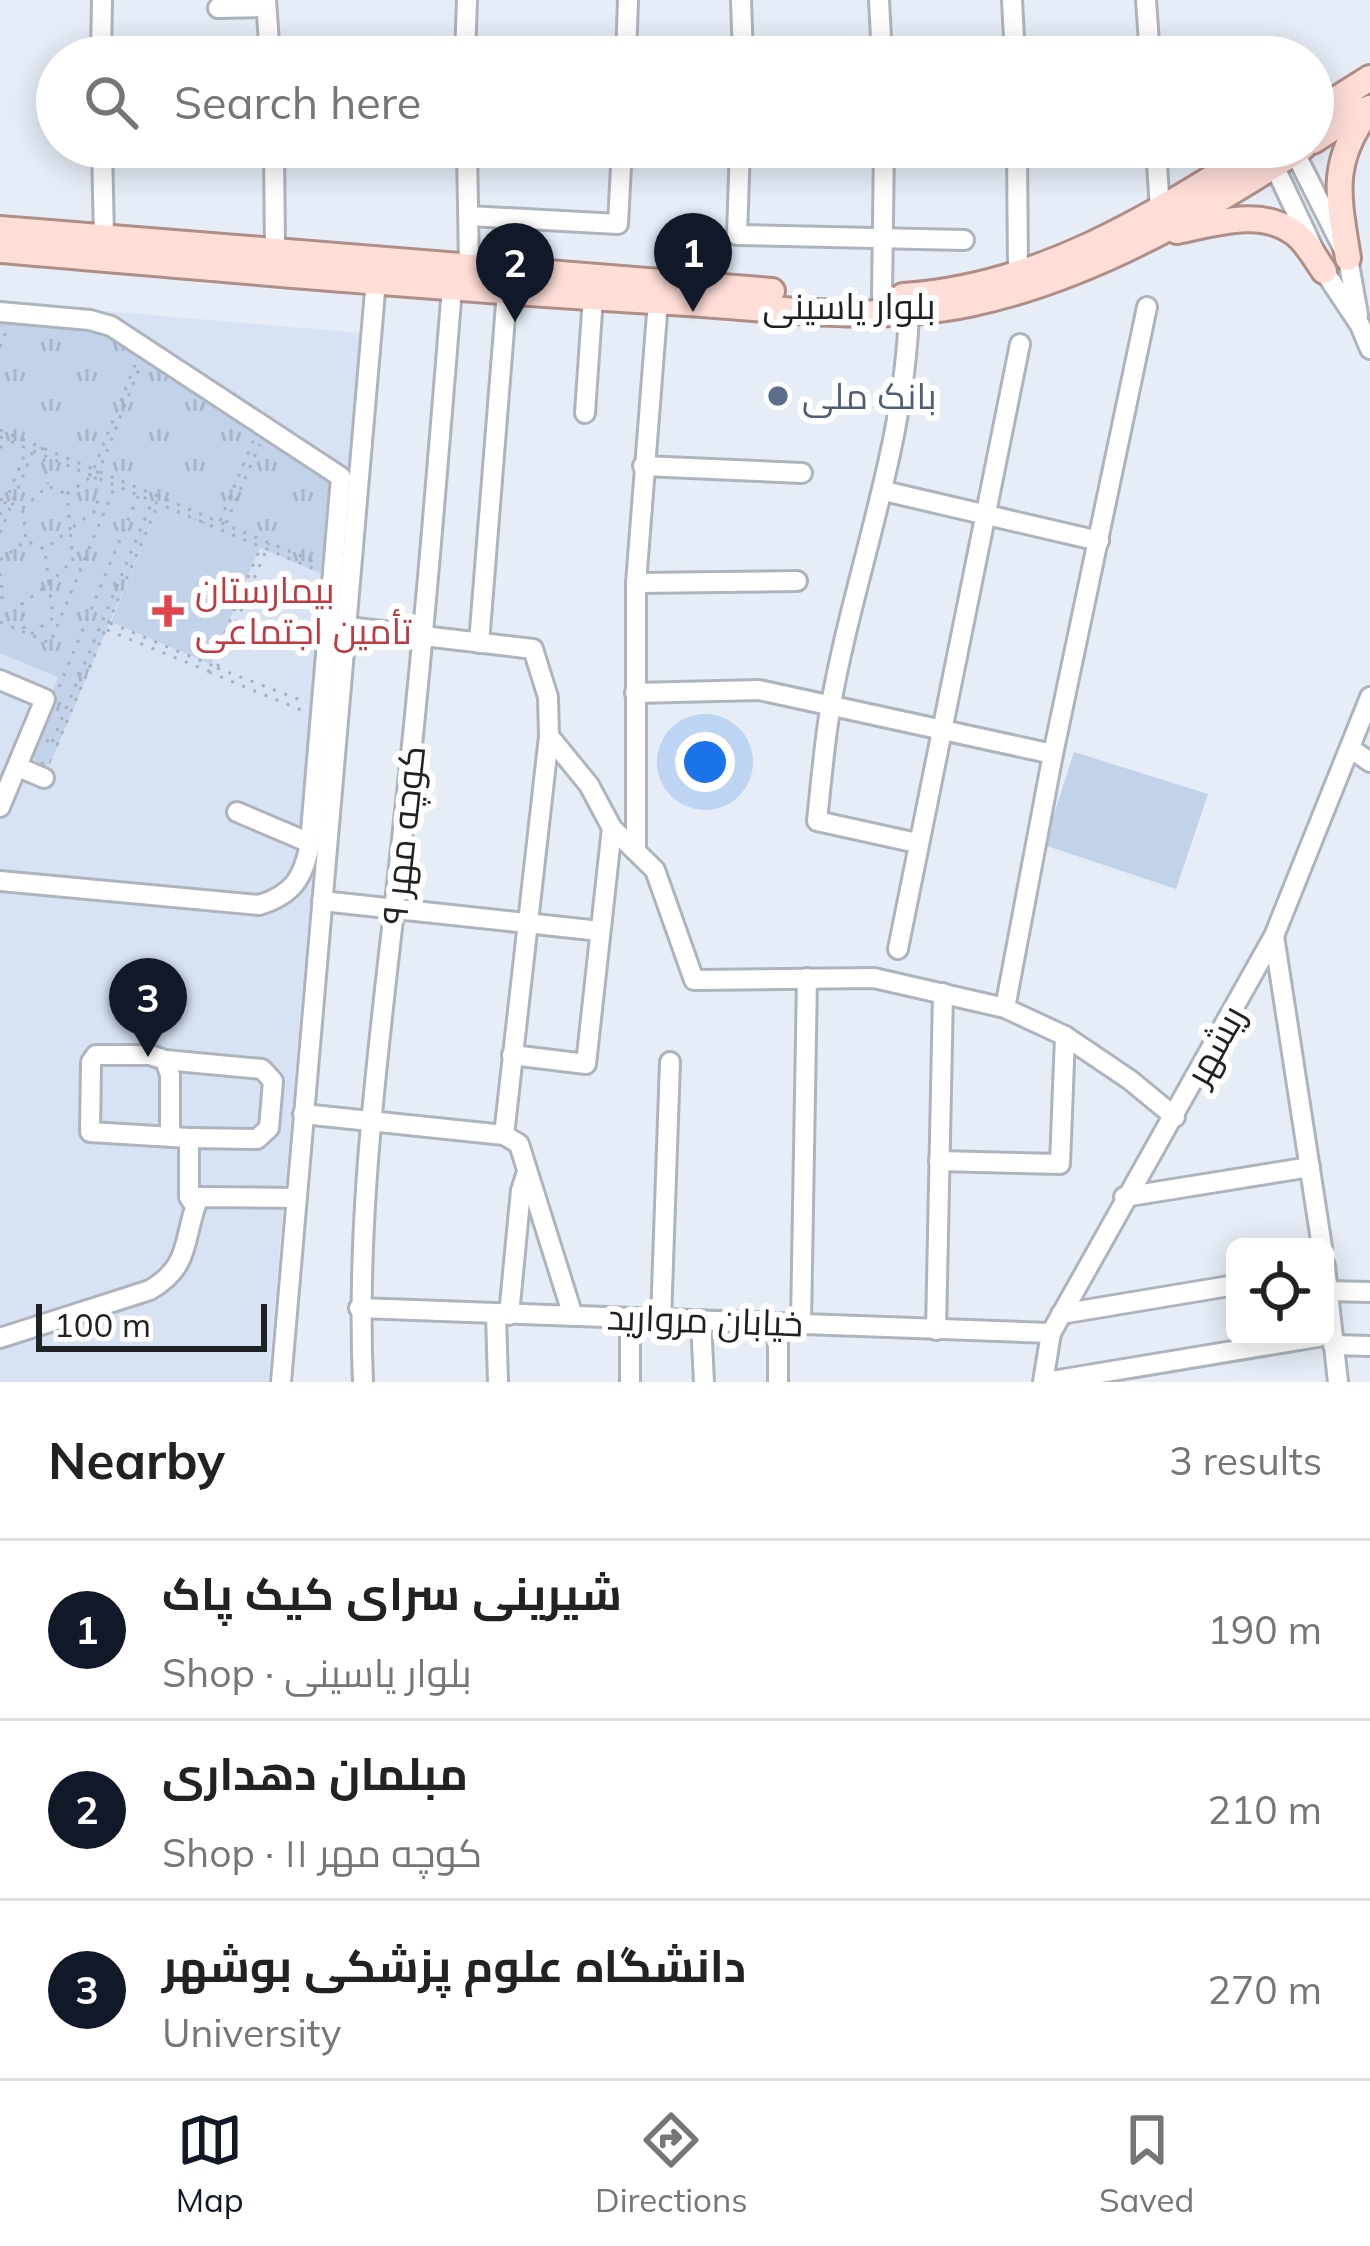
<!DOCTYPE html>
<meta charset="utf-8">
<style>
:root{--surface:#fff;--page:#f2f2f2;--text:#222;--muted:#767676;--line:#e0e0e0;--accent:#111827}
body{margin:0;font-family:Mulish,Cairo,sans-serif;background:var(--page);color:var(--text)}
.controls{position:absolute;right:36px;bottom:36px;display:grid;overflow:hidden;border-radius:18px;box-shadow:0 6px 30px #0003}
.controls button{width:108px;height:108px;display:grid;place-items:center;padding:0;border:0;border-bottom:3px solid var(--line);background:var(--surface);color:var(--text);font:60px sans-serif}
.scale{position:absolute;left:36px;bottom:30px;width:231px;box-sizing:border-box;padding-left:12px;border:6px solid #1f2225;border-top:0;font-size:33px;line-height:42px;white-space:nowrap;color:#1f2225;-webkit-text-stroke:9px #fff;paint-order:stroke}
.you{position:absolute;left:705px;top:762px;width:42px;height:42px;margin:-30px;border:9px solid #fff;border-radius:50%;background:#1a73e8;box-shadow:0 0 0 18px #1a73e833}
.badge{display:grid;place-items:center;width:78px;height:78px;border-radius:50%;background:var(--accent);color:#fff;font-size:39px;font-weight:700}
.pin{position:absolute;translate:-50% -99px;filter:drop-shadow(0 3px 6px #0008)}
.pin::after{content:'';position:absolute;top:63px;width:42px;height:36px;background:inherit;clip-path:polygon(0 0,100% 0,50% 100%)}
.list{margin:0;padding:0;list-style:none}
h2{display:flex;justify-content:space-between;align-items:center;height:156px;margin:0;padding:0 48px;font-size:51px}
h2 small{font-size:39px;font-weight:400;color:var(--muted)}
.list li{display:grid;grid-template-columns:78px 1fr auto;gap:36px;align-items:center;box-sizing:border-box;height:180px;padding:0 48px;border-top:3px solid var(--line)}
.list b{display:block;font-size:45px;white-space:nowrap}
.list p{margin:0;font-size:39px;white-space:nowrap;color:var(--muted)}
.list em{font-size:39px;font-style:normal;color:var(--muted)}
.icon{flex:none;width:66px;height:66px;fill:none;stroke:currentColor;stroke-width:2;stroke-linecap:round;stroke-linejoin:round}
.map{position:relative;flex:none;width:1370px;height:1382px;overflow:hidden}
.search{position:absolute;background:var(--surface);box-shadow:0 6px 30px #0003;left:36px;right:36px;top:36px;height:132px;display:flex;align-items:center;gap:30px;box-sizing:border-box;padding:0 42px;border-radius:66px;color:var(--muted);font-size:45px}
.sheet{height:696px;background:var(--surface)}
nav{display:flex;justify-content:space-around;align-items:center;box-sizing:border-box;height:168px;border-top:3px solid var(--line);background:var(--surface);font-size:33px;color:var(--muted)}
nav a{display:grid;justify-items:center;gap:6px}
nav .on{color:var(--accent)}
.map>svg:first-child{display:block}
.built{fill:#d7e2f2}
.grass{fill:url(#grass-tufts)}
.garden{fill:#c1d2e9}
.building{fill:#48433b;stroke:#777673;stroke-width:3}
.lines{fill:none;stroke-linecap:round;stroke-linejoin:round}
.minor-casing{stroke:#aeb4bd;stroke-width:24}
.major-casing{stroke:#af8e88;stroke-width:30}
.path{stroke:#aaafb7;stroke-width:3;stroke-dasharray:3 9;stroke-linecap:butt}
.minor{stroke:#fff;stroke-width:18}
.major{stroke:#feded7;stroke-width:24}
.service-dot{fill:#5c6f8a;stroke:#fff;stroke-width:4.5}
.health-dot{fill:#e0444e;stroke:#fff;stroke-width:4.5}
.labels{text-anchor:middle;stroke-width:12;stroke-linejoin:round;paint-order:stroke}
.street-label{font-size:36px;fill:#1f2225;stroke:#fff}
.service-label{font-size:36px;fill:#4e5e75;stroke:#fff;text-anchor:start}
.health-label{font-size:36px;fill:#be3a42;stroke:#fff;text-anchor:start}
</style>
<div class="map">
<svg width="1370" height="1382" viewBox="0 0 1370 1382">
<defs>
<pattern id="grass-tufts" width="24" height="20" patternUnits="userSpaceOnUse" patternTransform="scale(3)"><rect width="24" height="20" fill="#c1d2e9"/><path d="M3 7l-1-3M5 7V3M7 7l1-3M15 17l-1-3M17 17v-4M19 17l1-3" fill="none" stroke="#a5b4c8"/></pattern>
</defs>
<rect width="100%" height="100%" fill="#e6edf7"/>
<!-- built -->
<polygon class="built" points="0,302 360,333 268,1382 0,1382"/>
<!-- grass -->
<polygon class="grass" points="0,319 102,328 115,334 330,481 334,488 324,575 159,505 50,764 41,766 29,754 58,677 0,653"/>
<!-- garden -->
<g class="garden">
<polygon points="159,505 260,547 211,664 111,622"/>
<polygon points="1074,752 1208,794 1176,889 1044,845"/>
</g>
<!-- building -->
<polygon class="building" points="871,41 872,57 849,57 849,42"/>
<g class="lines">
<!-- minor casing -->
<g class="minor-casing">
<g id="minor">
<polyline points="266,0 270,57"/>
<polyline points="741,0 743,57"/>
<polyline points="879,0 882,57"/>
<polyline points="1012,0 1015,57"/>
<polyline points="1146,0 1150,57"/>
<polyline points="218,8 266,7"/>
<polyline points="101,57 102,0"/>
<polyline points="465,57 467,0"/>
<polyline points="626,57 628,0"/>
<polyline points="102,147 104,237"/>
<polyline points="274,147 275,252"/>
<polyline points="467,147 469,267"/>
<polyline points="740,147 737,235 964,240"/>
<polyline points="1017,147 1018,274"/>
<polyline points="1156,147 1160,211"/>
<polyline points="1292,147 1348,258 1358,315"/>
<polyline points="1270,157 1324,271 1360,325 1370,349"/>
<polyline points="469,216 618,224 622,147"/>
<polyline points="882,296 884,147"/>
<path d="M909 311C905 448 853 576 830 710 824 746 821 784 817 821L917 843"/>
<path d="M0 312 90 320 111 326 341 477 310 843C304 877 293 895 259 905L0 881"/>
<polyline points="585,413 593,297"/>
<polyline points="643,466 802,473"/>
<polyline points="884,491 1099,541"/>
<polyline points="636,583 797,581"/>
<polyline points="348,627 533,649 548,697 549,736 589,785 612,828 655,870 694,980 874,978 1005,1008 1065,1036 1130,1080 1175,1117"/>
<polyline points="479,643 507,292"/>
<polyline points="0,680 45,699 0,807"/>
<polyline points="635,693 759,690 1053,754"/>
<polyline points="549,736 504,1135 519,1144 573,1316"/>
<polyline points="1350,748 1370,762"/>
<polyline points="18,767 44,778"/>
<polyline points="237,812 310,843"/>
<polyline points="636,851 636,583 658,301"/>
<polyline points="322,901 600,931"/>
<polyline points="1274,936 1322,1247"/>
<polyline points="898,949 1020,344"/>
<polyline points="1005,1008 1053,754 1147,307"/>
<polyline points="512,1055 586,1064 612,828"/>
<polyline points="165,1060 262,1069 273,1081 269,1128 257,1139 189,1138"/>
<polyline points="303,1114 504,1135"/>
<polyline points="170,1136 170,1075 165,1060 150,1055 96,1055 91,1062 90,1132 189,1138 189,1197 195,1206"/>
<polyline points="939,1161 1060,1164 1065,1036"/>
<polyline points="1124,1197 1310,1167"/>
<polyline points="1325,1266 1338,1382"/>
<polyline points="1327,1291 1370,1292"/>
<polyline points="359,1308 1051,1333"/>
<polyline points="1061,1314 1235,1285"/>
<polyline points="496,1315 498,1382"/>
<polyline points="509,1315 521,1190 527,1172"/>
<polyline points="630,1318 630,1382"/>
<polyline points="661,1320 670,1062"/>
<polyline points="701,1322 704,1382"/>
<polyline points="801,1323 807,978"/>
<polyline points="936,1330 943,993"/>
<path d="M0 1338 150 1290C193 1265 182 1237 199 1197L296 1198"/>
<polyline points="1333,1345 1370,1346"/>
<polyline points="281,1382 376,280"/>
<path d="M363 1382C355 1204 382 1025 401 848 422 662 437 475 452 288"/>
<polyline points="778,1382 778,1324"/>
<polyline points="1043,1382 1051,1333 1274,936 1370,697"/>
<polyline points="1046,1382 1317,1337"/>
</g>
</g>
<!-- major casing -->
<g class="major-casing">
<g id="major">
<polyline points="1313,114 1370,78"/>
<polyline points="1313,141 1361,110"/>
<polyline points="0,229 772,291"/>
<path d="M1177 231C1213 224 1260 208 1293 232 1306 241 1315 258 1324 271"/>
<path d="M0 250C223 269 446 289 670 302 767 307 872 324 969 304 1092 278 1199 214 1303 147"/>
<path d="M1348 258C1338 195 1329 162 1370 108"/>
<path d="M903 296C1039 287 1149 218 1262 147"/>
</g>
</g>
<!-- path -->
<g class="path">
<polyline points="0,347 6,332"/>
<polyline points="0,430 315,562"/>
<polyline points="0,437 314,569"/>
<polyline points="42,447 48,484"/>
<polyline points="0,448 8,441"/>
<polyline points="94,468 137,360"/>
<polyline points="0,499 23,508 48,486 64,493"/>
<polyline points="23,510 26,541"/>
<polyline points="0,515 27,449"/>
<polyline points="220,521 253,441"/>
<polyline points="226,523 260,444"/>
<polyline points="0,533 33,451"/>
<polyline points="0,560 26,541 45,549 70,529 67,494 99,471 141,364"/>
<polyline points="73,561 70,529 98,509 95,476"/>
<polyline points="0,573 3,597 0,598"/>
<polyline points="0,622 50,643 115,486"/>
<polyline points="110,623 211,665 260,549"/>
<polyline points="24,629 22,604 49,584 45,551"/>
<polyline points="107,630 208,671 217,668 269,543"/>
<polyline points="31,634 53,618 49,584 71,562"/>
<polyline points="217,668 303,701"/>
<polyline points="209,672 306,712"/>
<polyline points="59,687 138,496"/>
<polyline points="46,740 57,745 158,504"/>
<polyline points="52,742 152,502"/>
</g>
<!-- minor -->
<use href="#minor" class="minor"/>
<!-- major -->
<use href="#major" class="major"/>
</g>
<!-- markers -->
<circle class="service-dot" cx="778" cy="396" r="12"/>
<path class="health-dot" d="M162 593h12v12h12v12h-12v12h-12v-12h-12v-12h12z"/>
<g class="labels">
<!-- street labels -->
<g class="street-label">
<text x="849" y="319">بلوار یاسینی</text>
<text transform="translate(403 835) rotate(-84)" y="13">کوچه مهر ۹</text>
<text transform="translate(1215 1045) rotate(-61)" y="13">ریشهر</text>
<text transform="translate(705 1320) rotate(2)" y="13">خیابان مروارید</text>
</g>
<!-- service labels -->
<g class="service-label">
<text x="802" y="409">بانک ملی</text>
</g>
<!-- health labels -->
<g class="health-label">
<text x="195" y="603">بیمارستان<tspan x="195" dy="41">تأمین اجتماعی</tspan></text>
</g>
</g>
</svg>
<div class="controls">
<button><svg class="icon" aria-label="locate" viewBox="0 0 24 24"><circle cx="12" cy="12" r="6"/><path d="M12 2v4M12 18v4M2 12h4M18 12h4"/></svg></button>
</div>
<div class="scale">100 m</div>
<div class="you"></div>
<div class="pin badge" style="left:693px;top:312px">1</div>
<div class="pin badge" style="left:515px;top:322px">2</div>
<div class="pin badge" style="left:148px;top:1057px">3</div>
<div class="search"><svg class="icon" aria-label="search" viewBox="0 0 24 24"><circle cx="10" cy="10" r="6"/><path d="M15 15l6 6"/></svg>Search here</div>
</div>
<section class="sheet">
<h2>Nearby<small>3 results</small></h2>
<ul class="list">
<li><span class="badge">1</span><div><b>شیرینی سرای کیک پاک</b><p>Shop · بلوار یاسینی</p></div><em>190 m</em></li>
<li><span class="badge">2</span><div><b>مبلمان دهداری</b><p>Shop · کوچه مهر ۱۱</p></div><em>210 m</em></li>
<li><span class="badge">3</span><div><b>دانشگاه علوم پزشکی بوشهر</b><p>University</p></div><em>270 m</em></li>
</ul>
</section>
<nav>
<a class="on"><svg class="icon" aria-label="map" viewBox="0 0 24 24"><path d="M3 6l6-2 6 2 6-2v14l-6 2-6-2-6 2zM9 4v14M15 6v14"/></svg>Map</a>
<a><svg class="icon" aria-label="directions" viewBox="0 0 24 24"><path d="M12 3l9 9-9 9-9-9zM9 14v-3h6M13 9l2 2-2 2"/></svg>Directions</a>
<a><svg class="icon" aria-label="saved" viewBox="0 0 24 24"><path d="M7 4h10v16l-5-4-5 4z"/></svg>Saved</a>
</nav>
